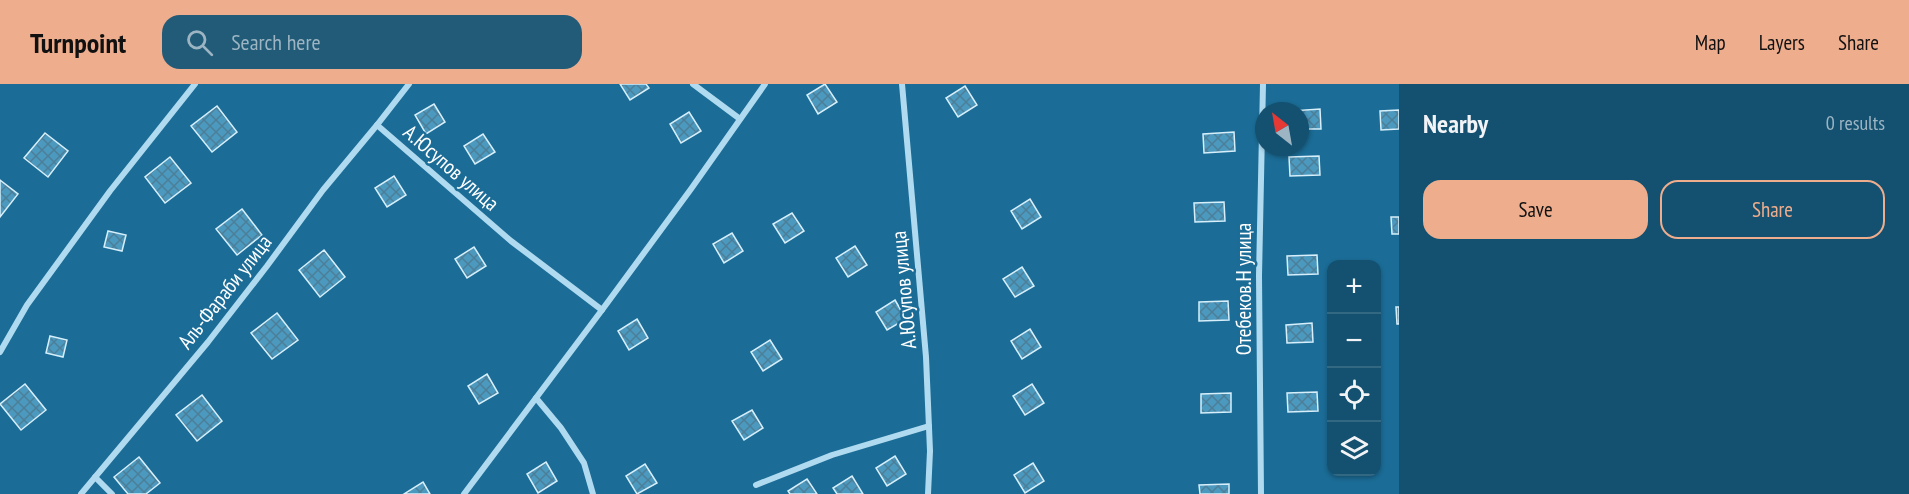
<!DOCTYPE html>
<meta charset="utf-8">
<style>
:root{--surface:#145170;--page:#215b78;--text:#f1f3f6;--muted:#9db5c3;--line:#336883;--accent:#eead8d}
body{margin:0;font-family:"PT Sans Narrow",sans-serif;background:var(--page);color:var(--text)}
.controls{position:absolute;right:18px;bottom:18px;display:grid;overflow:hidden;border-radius:12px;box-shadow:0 2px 4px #0004}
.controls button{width:54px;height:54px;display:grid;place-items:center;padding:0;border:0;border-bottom:2px solid var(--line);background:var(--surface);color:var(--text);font:30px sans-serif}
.compass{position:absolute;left:1255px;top:18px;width:54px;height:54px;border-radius:50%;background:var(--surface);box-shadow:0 2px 4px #0004;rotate:329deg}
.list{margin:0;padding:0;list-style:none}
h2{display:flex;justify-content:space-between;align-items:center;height:78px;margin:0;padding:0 24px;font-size:26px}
h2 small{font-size:20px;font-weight:400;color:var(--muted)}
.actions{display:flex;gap:12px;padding:18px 24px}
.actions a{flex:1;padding:14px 0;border:2px solid var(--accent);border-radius:18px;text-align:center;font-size:21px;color:var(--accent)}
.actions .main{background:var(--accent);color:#111}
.icon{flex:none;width:33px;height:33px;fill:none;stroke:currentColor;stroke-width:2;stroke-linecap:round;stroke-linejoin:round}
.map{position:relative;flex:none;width:1399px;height:410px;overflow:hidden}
header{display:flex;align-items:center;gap:36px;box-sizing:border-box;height:84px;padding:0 30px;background:var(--accent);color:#111}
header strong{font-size:28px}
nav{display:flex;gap:33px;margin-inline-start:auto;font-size:21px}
.search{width:420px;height:54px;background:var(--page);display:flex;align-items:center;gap:15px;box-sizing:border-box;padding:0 21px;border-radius:18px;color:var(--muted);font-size:22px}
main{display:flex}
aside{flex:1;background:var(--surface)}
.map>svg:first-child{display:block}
.building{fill:url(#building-cross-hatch);stroke:#d6effb;stroke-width:1.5}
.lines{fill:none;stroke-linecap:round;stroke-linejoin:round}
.minor{stroke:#afdaf0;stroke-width:6}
.labels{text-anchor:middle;stroke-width:5;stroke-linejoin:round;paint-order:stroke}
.street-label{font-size:21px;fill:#fff;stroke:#1b6c96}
</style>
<header>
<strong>Turnpoint</strong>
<div class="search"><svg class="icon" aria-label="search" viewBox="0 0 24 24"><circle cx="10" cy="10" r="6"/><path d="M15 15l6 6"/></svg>Search here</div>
<nav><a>Map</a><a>Layers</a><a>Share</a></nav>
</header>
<main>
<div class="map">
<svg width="1399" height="410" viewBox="0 0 1399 410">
<defs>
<pattern id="building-cross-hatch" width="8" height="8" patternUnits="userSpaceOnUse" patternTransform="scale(1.5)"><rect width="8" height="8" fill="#4c99c0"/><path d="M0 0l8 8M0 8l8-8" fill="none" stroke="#4c7e97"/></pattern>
</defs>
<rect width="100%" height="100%" fill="#1b6c96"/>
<!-- building -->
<g class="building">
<polygon points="620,0 646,0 649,4 630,16"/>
<polygon points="825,0 837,18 818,30 807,11"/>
<polygon points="965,2 977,21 958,33 946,14"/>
<polygon points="434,20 445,38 426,50 415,31"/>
<polygon points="217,22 237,48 212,68 191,42"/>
<polygon points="1320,25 1321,45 1300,45 1300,27 1291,27"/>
<polygon points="1399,26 1399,45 1381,46 1380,27"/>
<polygon points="689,28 701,47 681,59 670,40"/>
<polygon points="1234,48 1235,67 1204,69 1203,50"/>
<polygon points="45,49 68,67 48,93 24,74"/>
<polygon points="483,50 495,68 475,80 464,62"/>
<polygon points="1319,72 1320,91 1290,92 1289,73"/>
<polygon points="170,73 191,99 165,119 145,93"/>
<polygon points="394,92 406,111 387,123 375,104"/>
<polygon points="0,96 18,110 0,133"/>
<polygon points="1030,115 1041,133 1022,145 1011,127"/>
<polygon points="1224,118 1225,137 1195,138 1194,119"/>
<polygon points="242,125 262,151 237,171 216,145"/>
<polygon points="792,129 804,147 785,159 773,140"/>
<polygon points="1391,133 1399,133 1399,150 1392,150"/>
<polygon points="108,147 126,151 122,167 104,163"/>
<polygon points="732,149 743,167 724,179 713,160"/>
<polygon points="855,162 867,181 848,193 836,174"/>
<polygon points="474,163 486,182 467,194 455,175"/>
<polygon points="324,166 345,193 320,213 299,186"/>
<polygon points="1317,171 1318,190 1288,191 1287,172"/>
<polygon points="1022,183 1034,202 1015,213 1003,195"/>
<polygon points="895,216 906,235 887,246 876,228"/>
<polygon points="1228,217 1229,236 1199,237 1199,218"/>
<polygon points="1396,223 1399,223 1399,240 1397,240"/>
<polygon points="277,229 298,256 272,275 251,249"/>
<polygon points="637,235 648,254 629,266 618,247"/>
<polygon points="1312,239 1313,258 1287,259 1286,241"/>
<polygon points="1030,245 1041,263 1022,275 1011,257"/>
<polygon points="50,252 67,256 63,273 46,269"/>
<polygon points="770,256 782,275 763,287 751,268"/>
<polygon points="487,290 498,309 479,320 468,302"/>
<polygon points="25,300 46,326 21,346 0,320"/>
<polygon points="1032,300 1044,319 1025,331 1013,312"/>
<polygon points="1317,308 1318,327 1288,328 1287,309"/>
<polygon points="1231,309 1231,328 1201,329 1201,310"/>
<polygon points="202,311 222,337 197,357 176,331"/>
<polygon points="752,326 763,344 744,356 732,337"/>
<polygon points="895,372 906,390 887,402 876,384"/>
<polygon points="139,373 160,399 146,410 128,410 114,393"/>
<polygon points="546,378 557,397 538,409 527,390"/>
<polygon points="1033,379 1044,397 1025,409 1014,391"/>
<polygon points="645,380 657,399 637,410 626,392"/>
<polygon points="852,392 863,410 837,410 833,404"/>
<polygon points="807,395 817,410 790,410 788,407"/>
<polygon points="423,398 430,410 404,410"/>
<polygon points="1229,400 1229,410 1200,410 1199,401"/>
</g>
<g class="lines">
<!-- minor -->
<g class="minor">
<polyline points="409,0 377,41 511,157 602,226 691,105 765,0"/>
<polyline points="693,0 740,35"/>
<polyline points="902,0 926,273 930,367 928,410"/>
<polyline points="0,268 27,221 110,107 195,0"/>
<polyline points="536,314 561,344 584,379 593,410"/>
<polyline points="95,393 112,410"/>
<polyline points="756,401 832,371 929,342"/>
<polyline points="81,410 208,258 267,182 323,106 377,41"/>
<polyline points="464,410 602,226"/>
<polyline points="1261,410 1259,192 1263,0"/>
</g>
</g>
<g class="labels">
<!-- street labels -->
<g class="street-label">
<text transform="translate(451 84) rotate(41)" y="7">А.Юсупов улица</text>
<text transform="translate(1244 205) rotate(-90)" y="7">Отебеков.Н улица</text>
<text transform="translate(904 206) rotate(-95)" y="7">А.Юсупов улица</text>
<text transform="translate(225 208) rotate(-52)" y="7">Аль-Фараби улица</text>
</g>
</g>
</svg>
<div class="controls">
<button>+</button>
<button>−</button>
<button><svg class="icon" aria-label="locate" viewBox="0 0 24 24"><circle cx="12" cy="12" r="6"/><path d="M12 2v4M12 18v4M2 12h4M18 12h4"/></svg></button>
<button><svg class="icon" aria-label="layers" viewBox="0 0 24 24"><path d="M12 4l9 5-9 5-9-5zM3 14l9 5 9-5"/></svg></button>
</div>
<svg class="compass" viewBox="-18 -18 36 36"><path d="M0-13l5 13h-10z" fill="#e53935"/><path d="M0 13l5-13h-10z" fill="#9db5c3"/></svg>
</div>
<aside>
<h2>Nearby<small>0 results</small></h2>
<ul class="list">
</ul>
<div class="actions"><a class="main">Save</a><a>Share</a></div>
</aside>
</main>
